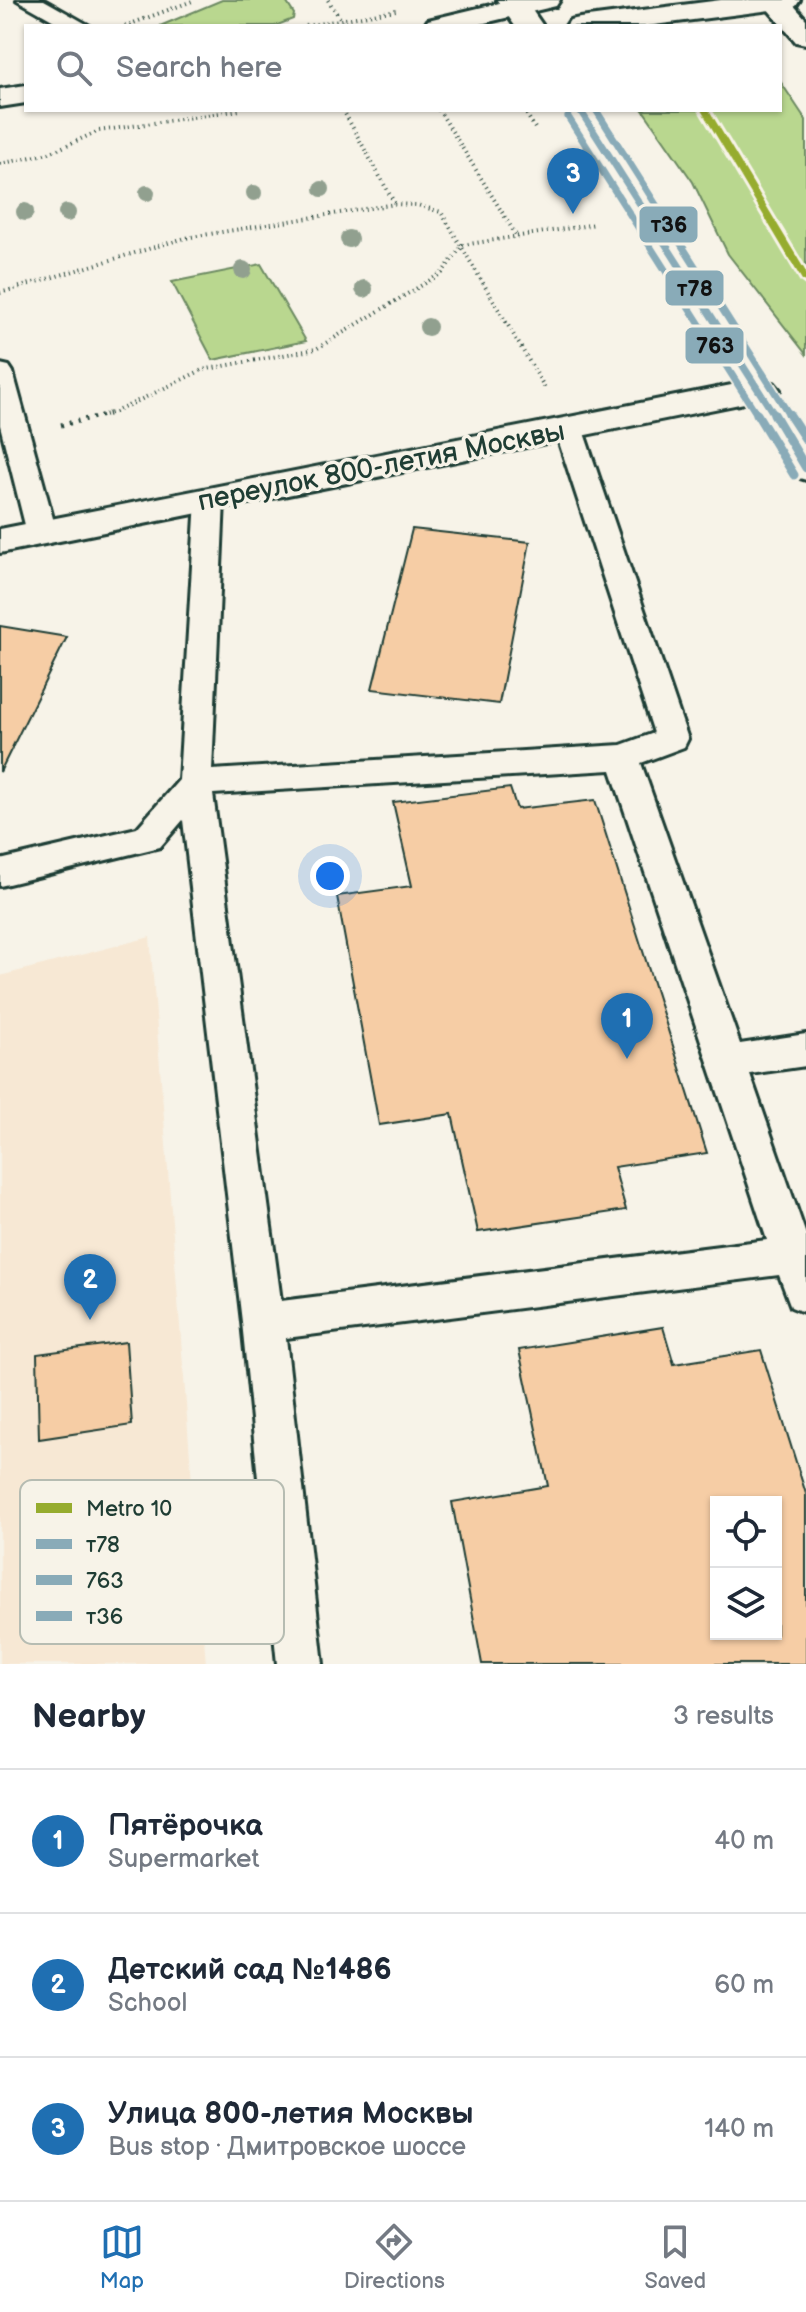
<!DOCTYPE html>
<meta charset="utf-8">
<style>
:root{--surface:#fff;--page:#f6f6f7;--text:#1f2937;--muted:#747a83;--line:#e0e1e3;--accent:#1f6fb2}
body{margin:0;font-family:"Balsamiq Sans",sans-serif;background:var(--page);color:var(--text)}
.controls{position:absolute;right:24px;bottom:24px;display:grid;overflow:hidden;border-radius:0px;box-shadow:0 2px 6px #0004}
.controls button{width:72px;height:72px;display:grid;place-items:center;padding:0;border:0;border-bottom:2px solid var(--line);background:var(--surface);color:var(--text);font:40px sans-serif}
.you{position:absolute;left:330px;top:876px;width:28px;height:28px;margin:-20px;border:6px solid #fff;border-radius:50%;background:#1a73e8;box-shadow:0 0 0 12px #1a73e833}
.badge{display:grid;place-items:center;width:52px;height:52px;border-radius:50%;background:var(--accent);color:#fff;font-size:26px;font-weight:700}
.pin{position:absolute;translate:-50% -66px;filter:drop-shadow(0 2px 4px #0008)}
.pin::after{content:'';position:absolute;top:42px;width:28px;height:24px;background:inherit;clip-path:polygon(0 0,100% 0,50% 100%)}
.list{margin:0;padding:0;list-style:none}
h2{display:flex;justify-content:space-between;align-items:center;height:104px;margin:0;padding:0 32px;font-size:34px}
h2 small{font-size:26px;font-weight:400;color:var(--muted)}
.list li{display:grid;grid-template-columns:52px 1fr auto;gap:24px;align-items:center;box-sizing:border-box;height:144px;padding:0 32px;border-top:2px solid var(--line)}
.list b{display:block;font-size:30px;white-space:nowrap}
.list p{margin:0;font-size:26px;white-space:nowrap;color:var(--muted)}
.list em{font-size:26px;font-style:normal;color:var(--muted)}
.icon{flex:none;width:44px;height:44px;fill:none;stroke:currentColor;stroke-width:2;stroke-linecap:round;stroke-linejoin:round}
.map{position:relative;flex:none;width:806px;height:1664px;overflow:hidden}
.search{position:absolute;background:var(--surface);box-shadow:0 2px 6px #0004;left:24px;right:24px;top:24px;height:88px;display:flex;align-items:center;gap:20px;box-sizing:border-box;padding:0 28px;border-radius:0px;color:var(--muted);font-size:30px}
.sheet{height:536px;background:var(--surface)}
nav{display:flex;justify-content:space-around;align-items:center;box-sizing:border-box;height:112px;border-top:2px solid var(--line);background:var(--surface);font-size:22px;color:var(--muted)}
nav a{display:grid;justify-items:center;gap:4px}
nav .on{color:var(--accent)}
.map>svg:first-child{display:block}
.built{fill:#f7e8d4}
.green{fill:#b9d78f;stroke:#6c8a62;stroke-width:2}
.building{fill:#f6cda5;stroke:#1f3d34;stroke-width:2;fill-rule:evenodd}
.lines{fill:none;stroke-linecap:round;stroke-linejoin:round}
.service-casing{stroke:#1f3d34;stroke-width:6}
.minor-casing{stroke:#1f3d34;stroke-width:6}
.secondary-casing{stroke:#1f3d34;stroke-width:6}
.primary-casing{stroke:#1f3d34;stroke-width:6}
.path-far1{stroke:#1f3d34;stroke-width:4;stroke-dasharray:1 4;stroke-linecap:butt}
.path{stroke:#1f3d34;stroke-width:5;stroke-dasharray:2 6;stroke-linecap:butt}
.service{fill:#f7f3e8;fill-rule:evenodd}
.minor{fill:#f7f3e8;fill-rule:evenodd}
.secondary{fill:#f7f3e8;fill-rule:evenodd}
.primary{fill:#f7f3e8;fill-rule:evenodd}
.bus-1-far1-casing{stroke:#f7f3e8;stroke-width:11}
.bus-1-casing{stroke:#f7f3e8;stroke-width:15}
.bus-2-far1-casing{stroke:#f7f3e8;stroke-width:11}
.bus-2-casing{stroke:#f7f3e8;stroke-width:15}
.bus-3-far1-casing{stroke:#f7f3e8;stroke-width:11}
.bus-3-casing{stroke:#f7f3e8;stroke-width:15}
.bus-1-far1{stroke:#89abb8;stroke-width:7}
.bus-1{stroke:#89abb8;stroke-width:9}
.bus-2-far1{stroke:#89abb8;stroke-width:7}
.bus-2{stroke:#89abb8;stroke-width:9}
.bus-3-far1{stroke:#89abb8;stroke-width:7}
.bus-3{stroke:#89abb8;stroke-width:9}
.metro-1-casing{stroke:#f7f3e8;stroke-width:6}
.metro-1{fill:#96ac2e;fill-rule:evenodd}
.tree{fill:#91a08f}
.labels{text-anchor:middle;stroke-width:7;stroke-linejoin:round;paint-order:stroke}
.street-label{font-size:28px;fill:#1f3d34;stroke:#f7f3e8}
.key{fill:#f7f3e8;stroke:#b6bcb2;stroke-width:2}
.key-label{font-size:22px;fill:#1f3d34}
.line-badge{stroke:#f7f3e8;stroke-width:3}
.pale-badge-label{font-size:22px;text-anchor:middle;font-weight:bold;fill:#111}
</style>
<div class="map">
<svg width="806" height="1664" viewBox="0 0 806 1664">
<rect width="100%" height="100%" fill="#f7f3e8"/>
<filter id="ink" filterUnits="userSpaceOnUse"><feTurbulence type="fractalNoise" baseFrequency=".0125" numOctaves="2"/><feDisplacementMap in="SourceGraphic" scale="16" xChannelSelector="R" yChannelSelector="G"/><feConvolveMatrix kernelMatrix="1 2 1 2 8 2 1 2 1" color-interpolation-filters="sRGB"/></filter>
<g filter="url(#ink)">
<!-- built -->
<polygon class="built" points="150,937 206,1664 0,1664 0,976"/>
<!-- green -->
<g class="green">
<polygon points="222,0 285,0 294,14 293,19 275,26 160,26"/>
<polygon points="780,81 806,120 806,354 728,254 693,182 643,110 780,110"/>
<polygon points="261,264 306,341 213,360 172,282"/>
</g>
<!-- building -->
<g class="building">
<polygon points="412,529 530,542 499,704 372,689"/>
<polygon points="0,626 67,637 0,772"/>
<polygon points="510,788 517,809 595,800 707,1153 614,1167 626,1210 478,1232 452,1114 379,1125 337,896 412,886 393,802"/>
<path d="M663 1327 674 1364 761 1350 806 1494V1664H482L452 1502 548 1486 519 1350ZM716 1502H776V1634H716Z"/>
<polygon points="126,1342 132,1425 39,1439 37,1354"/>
</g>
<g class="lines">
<!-- service casing -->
<g class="service-casing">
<g id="service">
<polygon points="17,0 44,0 90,26 63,26"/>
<polygon points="0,364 9,366 13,372 57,533 52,540 42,543 32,540 27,533 0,425"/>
<path d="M568 418 578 421 582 427 688 739 684 747 641 763 740 1044 806 1034V1066L750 1074 806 1235V1313L791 1307 779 1275 286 1338 323 1664H277L242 1322 183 820 160 847 0 886V860L137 828 179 780 196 500 200 493 210 491 220 493 224 500 212 770 621 745 654 733 554 427 558 421ZM611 770 767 1240 281 1301 213 794Z"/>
</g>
</g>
<!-- minor casing -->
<g class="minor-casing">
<polygon id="minor" points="762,379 774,383 780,390 774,397 0,553 0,529"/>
</g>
<!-- secondary casing -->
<g class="secondary-casing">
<g id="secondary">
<polygon points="512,0 560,0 556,6 472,26 424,26 428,20"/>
<polygon points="721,0 800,0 796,6 786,8 646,26 566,26 570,20 580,18"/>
<polygon points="26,85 26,103 0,107 0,89"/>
</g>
</g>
<!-- primary casing -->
<g class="primary-casing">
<g id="primary">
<polygon points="497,0 525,0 543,26 515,26"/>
<polygon points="760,0 789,0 806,19 806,44 796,42"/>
<polygon points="565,110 595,110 806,437 806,480 793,476 788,468 734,377"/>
</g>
</g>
<!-- path-far1 -->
<g class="path-far1">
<polyline points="328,0 342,21"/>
<polyline points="125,26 195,0"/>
<polyline points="306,26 396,10"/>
<polyline points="343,110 395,204"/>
<polyline points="439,110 516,235"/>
<polyline points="524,110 536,130"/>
<polyline points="0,164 49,153 99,131 240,110"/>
<polyline points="0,293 185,238 395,204 417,205 441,212 545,388"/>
<polyline points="100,416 115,412 202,370 316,349 442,273 463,245 596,224"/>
</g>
<!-- path -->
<polyline class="path" points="61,425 109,414"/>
<!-- service -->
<use href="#service" class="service"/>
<!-- minor -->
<use href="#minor" class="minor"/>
<!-- secondary -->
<use href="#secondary" class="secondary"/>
<!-- primary -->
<use href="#primary" class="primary"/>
<!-- bus-1-far1 casing -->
<g class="bus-1-far1-casing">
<polyline id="bus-1-far1" points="580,110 775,416"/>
</g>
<!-- bus-1 casing -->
<g class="bus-1-casing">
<polyline id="bus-1" points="774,414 806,468"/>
</g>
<!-- bus-2-far1 casing -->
<g class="bus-2-far1-casing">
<polyline id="bus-2-far1" points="568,117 758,416"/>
</g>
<!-- bus-2 casing -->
<g class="bus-2-casing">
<polyline id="bus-2" points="757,414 794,475"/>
</g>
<!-- bus-3-far1 casing -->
<g class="bus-3-far1-casing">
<polyline id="bus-3-far1" points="596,110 790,416"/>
</g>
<!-- bus-3 casing -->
<g class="bus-3-casing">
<polyline id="bus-3" points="789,414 806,440"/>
</g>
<!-- bus-1-far1 -->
<use href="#bus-1-far1" class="bus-1-far1"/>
<!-- bus-1 -->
<use href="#bus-1" class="bus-1"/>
<!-- bus-2-far1 -->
<use href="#bus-2-far1" class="bus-2-far1"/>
<!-- bus-2 -->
<use href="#bus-2" class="bus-2"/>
<!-- bus-3-far1 -->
<use href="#bus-3-far1" class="bus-3-far1"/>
<!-- bus-3 -->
<use href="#bus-3" class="bus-3"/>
<!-- metro-1 casing -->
<g class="metro-1-casing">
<polygon id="metro-1" points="701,110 709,110 806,272 806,283 802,280"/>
</g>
<!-- metro-1 -->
<use href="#metro-1" class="metro-1"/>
</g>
<!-- trees -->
<g class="tree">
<circle cx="322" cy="189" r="8"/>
<circle cx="147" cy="193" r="8"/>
<circle cx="254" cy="193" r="8"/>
<circle cx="25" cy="212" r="9"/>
<circle cx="67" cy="213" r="9"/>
<circle cx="349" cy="239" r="9"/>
<circle cx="243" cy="270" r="9"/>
<circle cx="364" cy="289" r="9"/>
<circle cx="428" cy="327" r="9"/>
</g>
</g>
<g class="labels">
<!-- street labels -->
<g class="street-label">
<text transform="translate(381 465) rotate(-11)" y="10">переулок 800-летия Москвы</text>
</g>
</g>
<!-- legend -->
<rect x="20" y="1480" width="264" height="164" rx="12" class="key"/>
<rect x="36" y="1503" width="36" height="10" fill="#96ac2e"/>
<rect x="36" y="1539" width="36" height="10" fill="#89abb8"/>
<rect x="36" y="1575" width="36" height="10" fill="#89abb8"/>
<rect x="36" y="1611" width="36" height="10" fill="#89abb8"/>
<g class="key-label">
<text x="86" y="1516">Metro 10</text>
<text x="86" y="1552">т78</text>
<text x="86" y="1588">763</text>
<text x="86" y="1624">т36</text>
</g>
<g class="line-badge">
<rect x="638" y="205" width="61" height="39" rx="8" fill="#89abb8"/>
<rect x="664" y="269" width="61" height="38" rx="8" fill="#89abb8"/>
<rect x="684" y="326" width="61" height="39" rx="8" fill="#89abb8"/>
</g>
<g class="pale-badge-label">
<text x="669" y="232">т36</text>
<text x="695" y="296">т78</text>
<text x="715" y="353">763</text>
</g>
</svg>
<div class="controls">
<button><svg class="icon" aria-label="locate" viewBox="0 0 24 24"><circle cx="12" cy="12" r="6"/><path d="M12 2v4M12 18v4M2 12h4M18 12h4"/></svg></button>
<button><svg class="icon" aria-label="layers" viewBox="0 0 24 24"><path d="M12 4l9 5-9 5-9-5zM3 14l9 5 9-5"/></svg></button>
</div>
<div class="you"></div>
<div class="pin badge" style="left:627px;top:1059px">1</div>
<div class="pin badge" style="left:90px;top:1320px">2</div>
<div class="pin badge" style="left:573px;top:214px">3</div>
<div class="search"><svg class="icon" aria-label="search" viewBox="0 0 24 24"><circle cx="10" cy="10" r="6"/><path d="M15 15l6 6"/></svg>Search here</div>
</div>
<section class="sheet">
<h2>Nearby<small>3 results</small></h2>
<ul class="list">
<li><span class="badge">1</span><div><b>Пятёрочка</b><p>Supermarket</p></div><em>40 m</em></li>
<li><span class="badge">2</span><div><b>Детский сад №1486</b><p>School</p></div><em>60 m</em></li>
<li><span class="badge">3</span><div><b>Улица 800-летия Москвы</b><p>Bus stop · Дмитровское шоссе</p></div><em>140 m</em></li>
</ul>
</section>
<nav>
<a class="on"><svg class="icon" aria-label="map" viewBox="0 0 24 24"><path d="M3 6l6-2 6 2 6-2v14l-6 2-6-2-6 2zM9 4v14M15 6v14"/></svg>Map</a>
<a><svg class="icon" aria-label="directions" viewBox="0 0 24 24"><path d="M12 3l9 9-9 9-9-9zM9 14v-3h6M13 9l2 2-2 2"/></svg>Directions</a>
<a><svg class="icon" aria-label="saved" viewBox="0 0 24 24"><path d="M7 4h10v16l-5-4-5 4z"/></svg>Saved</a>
</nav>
